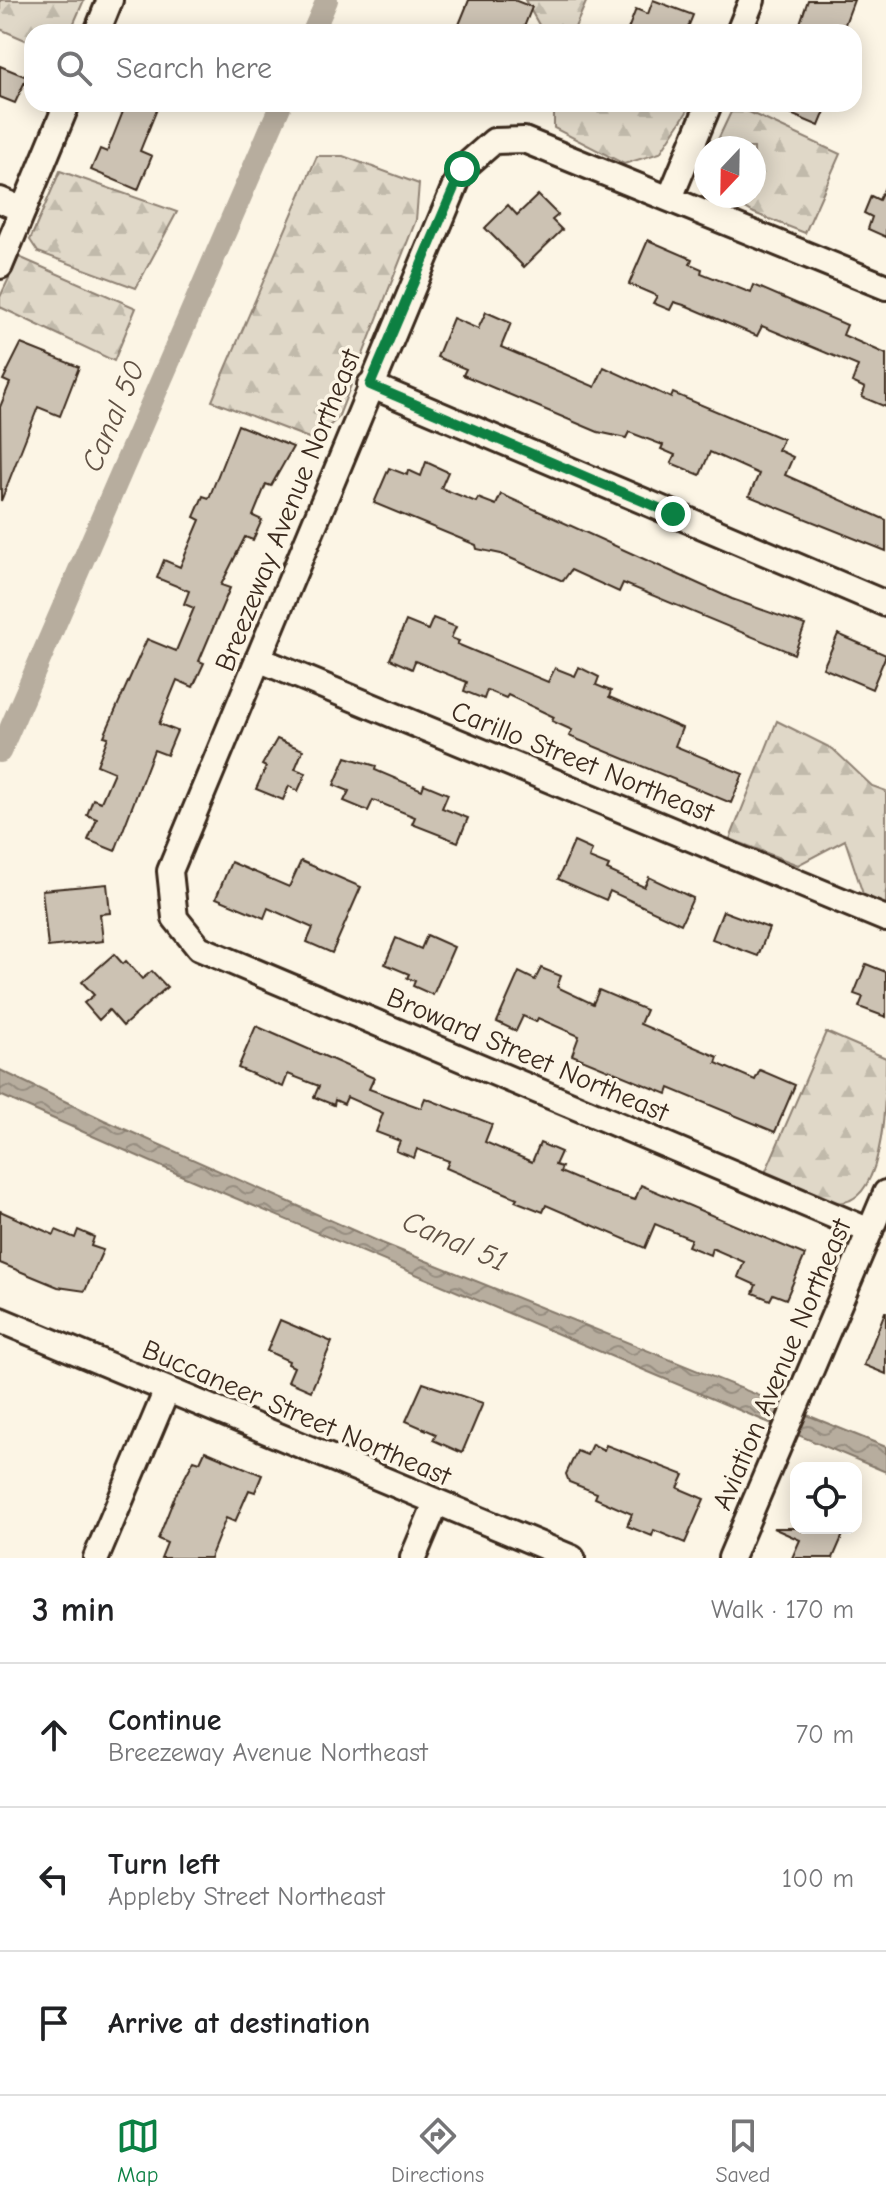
<!DOCTYPE html>
<meta charset="utf-8">
<style>
:root{--surface:#fff;--page:#f6f6f6;--text:#202124;--muted:#757577;--line:#e0e0e0;--accent:#0b8043}
body{margin:0;font-family:"Comic Neue",sans-serif;background:var(--page);color:var(--text)}
.controls{position:absolute;right:24px;bottom:24px;display:grid;overflow:hidden;border-radius:16px;box-shadow:0 4px 20px #0003}
.controls button{width:72px;height:72px;display:grid;place-items:center;padding:0;border:0;border-bottom:2px solid var(--line);background:var(--surface);color:var(--text);font:40px sans-serif}
.compass{position:absolute;left:694px;top:136px;width:72px;height:72px;border-radius:50%;background:var(--surface);box-shadow:0 4px 20px #0003;rotate:202deg}
.stop{position:absolute;width:24px;height:24px;margin:-18px;border:6px solid #0b8043;border-radius:50%;background:#fff}
.stop.end{background:#0b8043;border-color:#fff;box-shadow:0 2px 8px #0008}
.list{margin:0;padding:0;list-style:none}
h2{display:flex;justify-content:space-between;align-items:center;height:104px;margin:0;padding:0 32px;font-size:34px}
h2 small{font-size:26px;font-weight:400;color:var(--muted)}
.list li{display:grid;grid-template-columns:52px 1fr auto;gap:24px;align-items:center;box-sizing:border-box;height:144px;padding:0 32px;border-top:2px solid var(--line)}
.list b{display:block;font-size:30px;white-space:nowrap}
.list p{margin:0;font-size:26px;white-space:nowrap;color:var(--muted)}
.list em{font-size:26px;font-style:normal;color:var(--muted)}
.icon{flex:none;width:44px;height:44px;fill:none;stroke:currentColor;stroke-width:2;stroke-linecap:round;stroke-linejoin:round}
.map{position:relative;flex:none;width:886px;height:1558px;overflow:hidden}
.search{position:absolute;background:var(--surface);box-shadow:0 4px 20px #0003;left:24px;right:24px;top:24px;height:88px;display:flex;align-items:center;gap:20px;box-sizing:border-box;padding:0 28px;border-radius:24px;color:var(--muted);font-size:30px}
.sheet{height:536px;background:var(--surface)}
nav{display:flex;justify-content:space-around;align-items:center;box-sizing:border-box;height:112px;border-top:2px solid var(--line);background:var(--surface);font-size:22px;color:var(--muted)}
nav a{display:grid;justify-items:center;gap:4px}
nav .on{color:var(--accent)}
.map>svg:first-child{display:block}
.forest{fill:url(#forest-firs);stroke:#8e8173;stroke-width:2}
.water{fill:url(#water-waves);stroke:#85796b;stroke-width:2}
.lines{fill:none;stroke-linecap:round;stroke-linejoin:round}
.canal{stroke:#b7ad9e;stroke-width:22}
.building{fill:#ccc2b3;stroke:#3b2a1e;stroke-width:2}
.minor-casing{stroke:#3b2a1e;stroke-width:30}
.minor{stroke:#fcf5e5;stroke-width:24}
.route{stroke:#0b8043;stroke-width:10}
.labels{text-anchor:middle;stroke-width:7;stroke-linejoin:round;paint-order:stroke}
.street-label{font-size:28px;fill:#3b2a1e;stroke:#fcf5e5}
.water-label{font-size:30px;font-style:italic;fill:#605144;stroke:#fcf5e5}
</style>
<div class="map">
<svg width="886" height="1558" viewBox="0 0 886 1558">
<defs>
<pattern id="forest-firs" width="22" height="20" patternUnits="userSpaceOnUse" patternTransform="scale(2)"><rect width="22" height="20" fill="#e0d8c8"/><path d="M5 1l3.5 6h-7zM16 11l3.5 6h-7z" fill="#c1baab"/></pattern>
<pattern id="water-waves" width="16" height="10" patternUnits="userSpaceOnUse" patternTransform="scale(2)"><rect width="16" height="10" fill="#b7ad9e"/><path d="M0 5q4-4 8 0t8 0" fill="none" stroke="#968d80"/></pattern>
</defs>
<rect width="100%" height="100%" fill="#fcf5e5"/>
<filter id="ink" filterUnits="userSpaceOnUse"><feTurbulence type="fractalNoise" baseFrequency=".0125" numOctaves="2"/><feDisplacementMap in="SourceGraphic" scale="16" xChannelSelector="R" yChannelSelector="G"/><feConvolveMatrix kernelMatrix="1 2 1 2 8 2 1 2 1" color-interpolation-filters="sRGB"/></filter>
<g filter="url(#ink)">
<!-- forest -->
<g class="forest">
<polygon points="0,0 84,0 70,32 32,32 32,43 0,29"/>
<polygon points="525,0 587,0 573,32 543,32"/>
<polygon points="554,104 692,104 660,153 624,164 554,128"/>
<polygon points="738,107 840,154 805,233 754,213 725,196 754,196 754,148 714,148 731,112"/>
<polygon points="317,156 343,156 419,184 416,220 338,418 314,440 212,401"/>
<polygon points="60,171 177,212 136,288 38,252 30,240"/>
<polygon points="19,257 136,308 114,361 0,307 0,297"/>
<polygon points="777,721 833,749 872,786 886,791 886,908 866,903 845,840 798,865 730,839"/>
<path d="M826 1032 886 1058C886 1091 886 1195 844 1202 817 1207 788 1185 765 1173Z"/>
</g>
<!-- water -->
<polygon class="water" points="0,1070 104,1120 382,1243 886,1447 886,1472 185,1177 0,1095"/>
<g class="lines">
<!-- canal -->
<g class="canal">
<polyline points="313,32 327,0"/>
<polyline points="0,752 281,104"/>
</g>
</g>
<!-- building -->
<g class="building">
<polygon points="469,0 514,0 532,7 522,32 456,32"/>
<polygon points="653,0 693,15 687,30 690,32 627,32 636,9 648,14"/>
<polygon points="808,0 854,0 842,32 797,32"/>
<polygon points="0,66 27,77 15,103 0,97"/>
<polygon points="126,104 159,104 140,151 152,156 138,190 91,170 100,149 107,152"/>
<polygon points="767,104 828,104 819,126"/>
<polygon points="886,185 886,237 868,229 872,217 864,213 871,196 879,200"/>
<polygon points="538,195 558,215 552,220 562,230 524,267 485,228 508,205 517,215"/>
<polygon points="648,240 692,259 690,264 702,269 701,273 751,293 754,285 847,325 843,335 886,354 886,407 862,397 865,388 852,382 858,366 762,326 757,336 687,306 674,302 670,310 653,303 657,296 629,284"/>
<polygon points="486,312 511,323 501,347 595,387 604,367 671,398 673,393 783,439 778,450 793,457 785,475 886,520 886,551 749,496 759,474 710,452 700,475 671,463 675,455 661,449 663,445 629,432 626,438 598,432 463,375 466,369 437,357 453,318 478,329"/>
<polygon points="21,344 79,367 60,416 38,407 1,501 0,407 10,383 3,380"/>
<polygon points="238,425 293,447 271,486 266,484 253,516 262,520 253,540 245,537 221,585 230,588 199,661 204,663 193,687 177,680 159,724 177,731 167,755 154,750 115,851 88,840 97,819 87,815 93,799 101,802 114,772 97,765 108,737 104,736 147,639 176,651 194,608 184,604 189,591 157,578 164,560 180,567 200,520 194,517 203,496 209,498"/>
<polygon points="426,462 448,472 441,488 476,502 478,498 496,505 501,494 732,599 805,625 794,654 623,583 619,592 571,570 563,581 501,554 477,549 476,545 374,503 389,468 407,475 408,470 421,476"/>
<polygon points="433,618 456,627 451,638 459,641 457,644 548,682 555,668 575,676 579,667 599,677 596,685 611,691 609,697 682,728 675,746 743,774 731,803 569,736 572,730 552,721 554,717 508,695 506,698 487,690 484,699 464,691 467,682 415,661 412,669 390,659 406,621 428,630"/>
<polygon points="838,634 886,655 872,689 823,668"/>
<polygon points="277,739 303,750 295,769 306,773 298,791 289,786 283,800 256,789 266,767 262,765"/>
<polygon points="346,757 376,766 375,770 422,790 424,784 448,794 442,808 468,818 458,842 412,824 415,817 373,800 368,811 344,801 349,791 334,785"/>
<polygon points="574,842 592,850 589,858 609,866 607,870 644,887 649,877 693,898 681,924 610,891 606,900 558,879"/>
<polygon points="301,861 361,887 332,953 307,942 313,928 268,908 264,918 216,898 231,862 289,887"/>
<polygon points="107,884 110,913 100,914 103,941 48,947 42,890"/>
<polygon points="723,911 769,928 758,956 712,939"/>
<polygon points="427,935 454,947 433,995 413,986 415,981 407,978 409,974 385,964 396,938 421,949"/>
<polygon points="114,954 123,964 126,961 142,979 152,971 167,987 123,1026 109,1010 99,1020 84,1003 94,995 82,982"/>
<polygon points="866,964 886,972 886,1017 859,1007 863,997 854,994"/>
<polygon points="541,968 561,976 557,987 593,1004 599,990 646,1010 640,1024 718,1057 716,1063 755,1080 760,1070 795,1085 775,1132 669,1088 667,1094 572,1055 579,1036 538,1018 536,1022 523,1016 516,1031 497,1022 519,972 535,980"/>
<polygon points="256,1026 374,1078 369,1089 421,1108 425,1098 492,1124 485,1142 532,1162 540,1143 561,1152 555,1165 562,1167 560,1172 605,1191 635,1200 641,1185 805,1255 786,1299 773,1294 770,1300 753,1293 756,1285 738,1277 744,1262 712,1248 710,1255 688,1246 691,1239 655,1224 645,1248 546,1205 543,1212 515,1201 517,1198 446,1168 449,1161 417,1149 414,1158 396,1151 400,1141 376,1132 383,1113 347,1097 344,1104 335,1100 334,1105 314,1097 319,1086 288,1074 283,1087 238,1068"/>
<polygon points="0,1211 54,1235 56,1230 75,1238 78,1230 94,1237 91,1246 103,1250 85,1291 58,1287 0,1263"/>
<polygon points="885,1312 886,1312 886,1374 864,1365"/>
<polygon points="280,1320 332,1342 311,1391 288,1381 294,1367 288,1364 289,1361 267,1351"/>
<polygon points="423,1383 483,1403 462,1453 433,1440 436,1434 406,1421"/>
<polygon points="592,1444 604,1450 606,1445 684,1475 678,1488 704,1499 685,1543 654,1530 652,1536 627,1526 632,1514 595,1498 597,1493 569,1482 566,1474 577,1451 587,1455"/>
<polygon points="205,1451 262,1475 255,1492 249,1490 235,1522 226,1518 210,1558 161,1558 167,1543 158,1539 175,1496 194,1460 200,1462"/>
<polygon points="773,1528 846,1528 833,1558 792,1558 800,1540"/>
</g>
<g class="lines">
<!-- minor casing -->
<g class="minor-casing">
<g id="minor">
<polyline points="97,32 110,0"/>
<polyline points="739,32 752,0"/>
<polyline points="670,198 709,104"/>
<polyline points="0,200 23,210"/>
<polyline points="0,266 67,104"/>
<polyline points="370,385 886,604"/>
<polyline points="258,659 886,919"/>
<polyline points="870,1231 199,948 175,918 170,871 462,169 494,141 524,140 886,287"/>
<polyline points="0,1320 572,1558"/>
<polyline points="96,1558 167,1390"/>
<polyline points="413,1558 436,1503"/>
<polyline points="731,1558 886,1193"/>
</g>
</g>
<!-- minor -->
<use href="#minor" class="minor"/>
</g>
</g>
<g class="lines" filter="url(#ink)">
<!-- route -->
<polyline class="route" points="462,169 370,385 673,514"/>
</g>
<g class="labels">
<!-- street labels -->
<g class="street-label">
<text transform="translate(287 510) rotate(-68)" y="10">Breezeway Avenue Northeast</text>
<text transform="translate(583 761) rotate(22)" y="10">Carillo Street Northeast</text>
<text transform="translate(528 1054) rotate(23)" y="10">Broward Street Northeast</text>
<text transform="translate(781 1364) rotate(-67)" y="10">Aviation Avenue Northeast</text>
<text transform="translate(297 1412) rotate(23)" y="10">Buccaneer Street Northeast</text>
</g>
<!-- water labels -->
<g class="water-label">
<text transform="translate(113 416) rotate(-67)" y="10">Canal 50</text>
<text transform="translate(455 1241) rotate(23)" y="10">Canal 51</text>
</g>
</g>
</svg>
<div class="controls">
<button><svg class="icon" aria-label="locate" viewBox="0 0 24 24"><circle cx="12" cy="12" r="6"/><path d="M12 2v4M12 18v4M2 12h4M18 12h4"/></svg></button>
</div>
<svg class="compass" viewBox="-18 -18 36 36"><path d="M0-13l5 13h-10z" fill="#e53935"/><path d="M0 13l5-13h-10z" fill="#757577"/></svg>
<div class="stop" style="left:462px;top:169px"></div>
<div class="stop end" style="left:673px;top:514px"></div>
<div class="search"><svg class="icon" aria-label="search" viewBox="0 0 24 24"><circle cx="10" cy="10" r="6"/><path d="M15 15l6 6"/></svg>Search here</div>
</div>
<section class="sheet">
<h2>3 min<small>Walk · 170 m</small></h2>
<ul class="list">
<li><svg class="icon" aria-label="ahead" viewBox="0 0 24 24"><path d="M12 20V5M6 11l6-6 6 6"/></svg><div><b>Continue</b><p>Breezeway Avenue Northeast</p></div><em>70 m</em></li>
<li><svg class="icon" aria-label="left" viewBox="0 0 24 24"><path d="M17 20v-9H6M10 6l-5 5 5 5"/></svg><div><b>Turn left</b><p>Appleby Street Northeast</p></div><em>100 m</em></li>
<li><svg class="icon" aria-label="arrive" viewBox="0 0 24 24"><path d="M6 21V4h12l-3 4 3 4H6"/></svg><div><b>Arrive at destination</b></div></li>
</ul>
</section>
<nav>
<a class="on"><svg class="icon" aria-label="map" viewBox="0 0 24 24"><path d="M3 6l6-2 6 2 6-2v14l-6 2-6-2-6 2zM9 4v14M15 6v14"/></svg>Map</a>
<a><svg class="icon" aria-label="directions" viewBox="0 0 24 24"><path d="M12 3l9 9-9 9-9-9zM9 14v-3h6M13 9l2 2-2 2"/></svg>Directions</a>
<a><svg class="icon" aria-label="saved" viewBox="0 0 24 24"><path d="M7 4h10v16l-5-4-5 4z"/></svg>Saved</a>
</nav>
